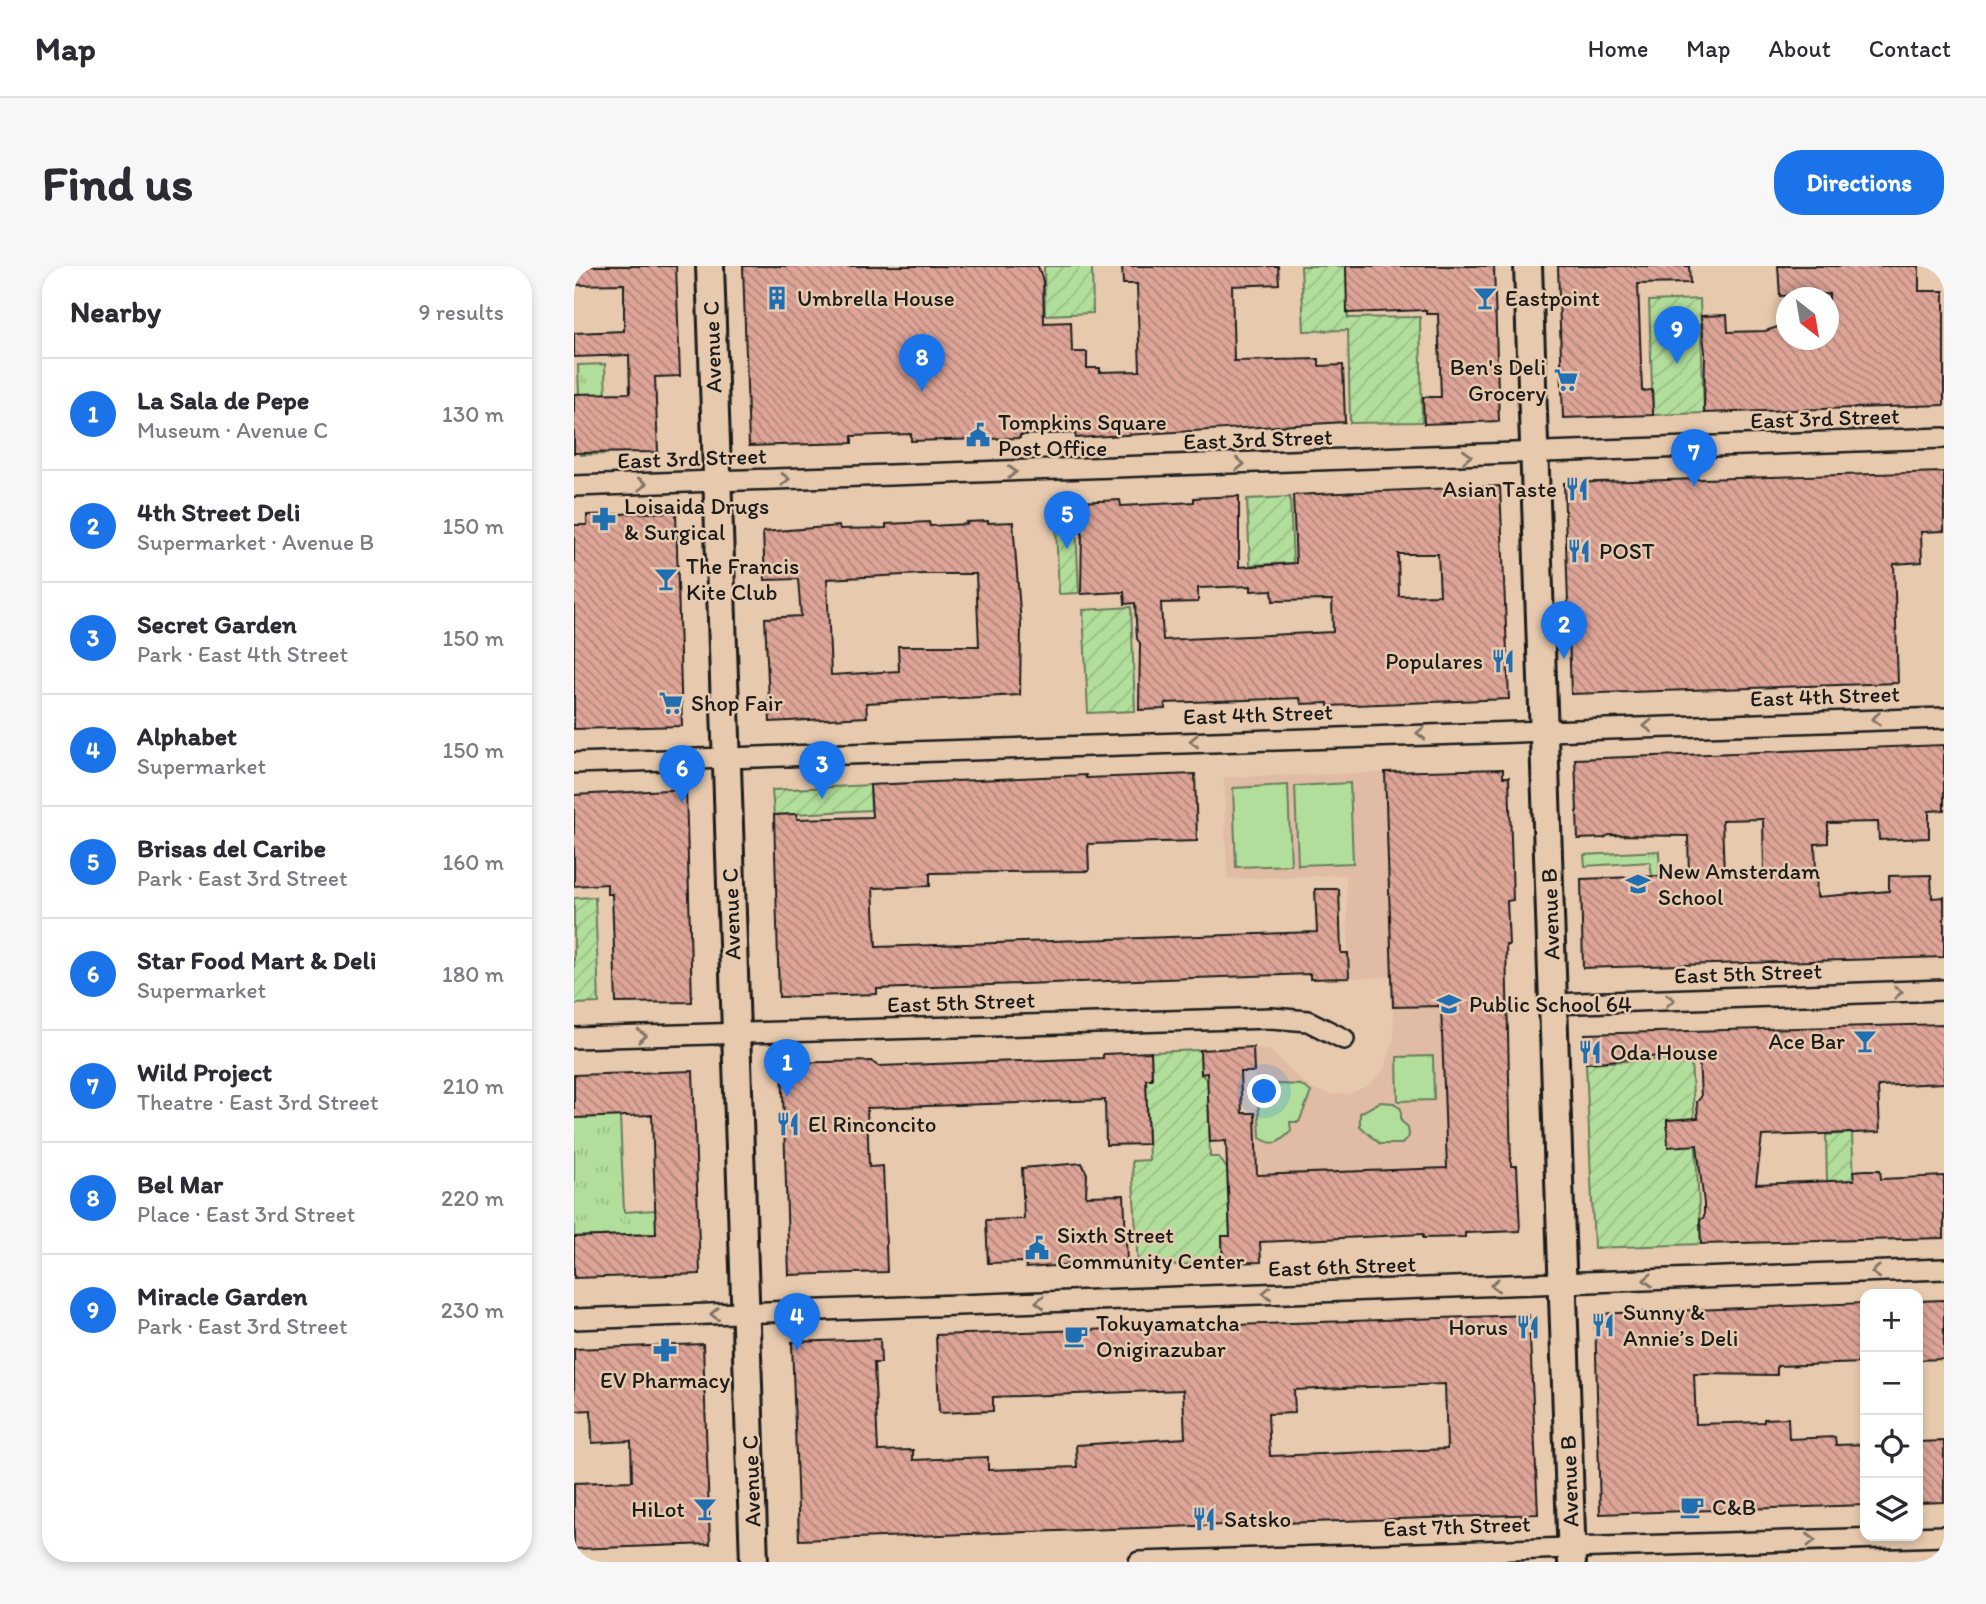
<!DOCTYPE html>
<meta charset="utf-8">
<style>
:root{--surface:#fff;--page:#f7f7f7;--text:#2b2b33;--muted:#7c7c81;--line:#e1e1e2;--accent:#1a73e8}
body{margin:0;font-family:Itim,sans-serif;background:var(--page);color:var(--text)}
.controls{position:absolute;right:21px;bottom:21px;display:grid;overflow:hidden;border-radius:14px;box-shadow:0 4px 10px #0003}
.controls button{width:63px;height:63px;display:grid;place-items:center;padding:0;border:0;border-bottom:2px solid var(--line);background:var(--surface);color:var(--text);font:35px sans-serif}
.compass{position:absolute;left:1202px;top:21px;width:63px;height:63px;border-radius:50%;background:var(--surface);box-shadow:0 4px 10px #0003;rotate:149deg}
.you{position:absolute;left:691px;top:826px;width:24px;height:24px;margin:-18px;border:5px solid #fff;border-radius:50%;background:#1a73e8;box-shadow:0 0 0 10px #1a73e833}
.badge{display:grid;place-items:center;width:46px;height:46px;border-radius:50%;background:var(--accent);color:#fff;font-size:23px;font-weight:700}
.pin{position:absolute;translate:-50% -58px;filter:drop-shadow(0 2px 4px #0008)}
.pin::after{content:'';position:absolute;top:37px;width:24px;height:21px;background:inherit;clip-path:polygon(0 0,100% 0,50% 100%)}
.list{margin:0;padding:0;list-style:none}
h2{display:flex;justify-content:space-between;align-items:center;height:91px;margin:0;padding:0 28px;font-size:30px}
h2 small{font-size:23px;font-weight:400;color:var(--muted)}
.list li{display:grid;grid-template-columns:46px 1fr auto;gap:21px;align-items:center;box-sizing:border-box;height:112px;padding:0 28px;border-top:2px solid var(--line)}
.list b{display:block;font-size:26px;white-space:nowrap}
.list p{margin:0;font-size:23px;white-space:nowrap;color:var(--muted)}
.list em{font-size:23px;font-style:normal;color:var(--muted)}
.icon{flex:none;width:38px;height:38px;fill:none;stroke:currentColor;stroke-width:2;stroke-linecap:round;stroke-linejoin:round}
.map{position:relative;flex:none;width:1370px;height:1296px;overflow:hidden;border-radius:28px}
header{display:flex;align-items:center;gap:42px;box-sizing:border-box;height:98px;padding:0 35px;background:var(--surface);border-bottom:2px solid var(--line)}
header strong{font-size:33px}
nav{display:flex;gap:38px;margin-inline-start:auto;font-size:24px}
.intro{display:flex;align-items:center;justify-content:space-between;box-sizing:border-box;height:168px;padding:0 42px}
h1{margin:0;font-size:49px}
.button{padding:18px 32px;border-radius:28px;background:var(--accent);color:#fff;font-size:24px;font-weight:700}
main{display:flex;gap:42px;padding:0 42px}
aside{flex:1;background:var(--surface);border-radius:28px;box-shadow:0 4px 10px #0003}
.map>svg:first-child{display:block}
.built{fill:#e0bca4}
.grass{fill:url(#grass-tufts);stroke:#677d5c;stroke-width:2}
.park{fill:#b2de9b;stroke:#677d5c;stroke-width:2}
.garden{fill:url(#garden-furrows);stroke:#677d5c;stroke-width:2}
.building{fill:url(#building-back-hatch);stroke:#1c1c1c;stroke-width:2;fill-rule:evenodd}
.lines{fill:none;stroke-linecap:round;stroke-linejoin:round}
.street-casing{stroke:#1c1c1c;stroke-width:24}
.secondary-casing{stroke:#1c1c1c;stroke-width:32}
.street{stroke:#e7caae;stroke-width:19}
.secondary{stroke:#e7caae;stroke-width:26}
.oneway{stroke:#827365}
.labels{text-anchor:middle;stroke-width:5;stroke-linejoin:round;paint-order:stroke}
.poi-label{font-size:23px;fill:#1c1c1c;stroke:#e7caae;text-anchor:start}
.street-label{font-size:23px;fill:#1c1c1c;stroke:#e7caae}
</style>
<header>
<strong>Map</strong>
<nav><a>Home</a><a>Map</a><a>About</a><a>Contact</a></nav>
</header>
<div class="intro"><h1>Find us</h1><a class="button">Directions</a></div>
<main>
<aside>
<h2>Nearby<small>9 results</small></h2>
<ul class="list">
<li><span class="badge">1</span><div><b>La Sala de Pepe</b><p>Museum · Avenue C</p></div><em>130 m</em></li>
<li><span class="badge">2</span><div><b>4th Street Deli</b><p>Supermarket · Avenue B</p></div><em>150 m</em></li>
<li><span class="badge">3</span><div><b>Secret Garden</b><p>Park · East 4th Street</p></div><em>150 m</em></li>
<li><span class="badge">4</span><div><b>Alphabet</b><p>Supermarket</p></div><em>150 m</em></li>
<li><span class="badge">5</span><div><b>Brisas del Caribe</b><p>Park · East 3rd Street</p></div><em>160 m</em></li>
<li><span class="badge">6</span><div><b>Star Food Mart &amp; Deli</b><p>Supermarket</p></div><em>180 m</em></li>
<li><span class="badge">7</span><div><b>Wild Project</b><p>Theatre · East 3rd Street</p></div><em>210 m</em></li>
<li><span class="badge">8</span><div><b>Bel Mar</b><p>Place · East 3rd Street</p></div><em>220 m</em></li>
<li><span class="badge">9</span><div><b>Miracle Garden</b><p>Park · East 3rd Street</p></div><em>230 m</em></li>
</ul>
</aside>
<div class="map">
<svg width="1370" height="1296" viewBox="0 0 1370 1296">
<defs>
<pattern id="grass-tufts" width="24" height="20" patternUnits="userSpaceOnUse" patternTransform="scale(1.75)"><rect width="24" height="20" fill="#b2de9b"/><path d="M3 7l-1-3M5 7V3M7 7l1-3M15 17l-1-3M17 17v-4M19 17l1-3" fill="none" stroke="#98be85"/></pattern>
<pattern id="garden-furrows" width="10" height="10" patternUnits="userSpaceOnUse" patternTransform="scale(1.75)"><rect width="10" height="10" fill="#b2de9b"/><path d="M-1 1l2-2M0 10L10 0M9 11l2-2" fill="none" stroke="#98be85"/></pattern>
<pattern id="building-back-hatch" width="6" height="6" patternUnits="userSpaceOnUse" patternTransform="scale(1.75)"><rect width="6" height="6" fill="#dda497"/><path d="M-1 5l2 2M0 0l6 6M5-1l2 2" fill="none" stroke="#b2857a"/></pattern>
</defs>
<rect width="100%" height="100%" fill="#e7caae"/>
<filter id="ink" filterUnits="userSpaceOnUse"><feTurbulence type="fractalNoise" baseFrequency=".0143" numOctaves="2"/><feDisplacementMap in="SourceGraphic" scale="14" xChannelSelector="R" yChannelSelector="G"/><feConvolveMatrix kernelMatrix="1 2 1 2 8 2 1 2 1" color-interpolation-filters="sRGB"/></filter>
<g filter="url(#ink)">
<!-- built -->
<polygon class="built" points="929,503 929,511 935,511 939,634 933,635 935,679 930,679 937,899 943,900 946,965 892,967 891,971 849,972 848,968 714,973 687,909 682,874 679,781 695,784 737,823 756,828 774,828 795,819 810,804 820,772 818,711 775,712 772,609 653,613 650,511"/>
<!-- grass -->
<g class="grass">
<polygon points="31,98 33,188 7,189 4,99"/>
<polygon points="1085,585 1086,610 1078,610 1076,596 1011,600 1010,589"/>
<polygon points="46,850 50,946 82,944 82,968 0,971 0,852"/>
</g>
<!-- park -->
<g class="park">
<polygon points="776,517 779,597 724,599 721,520"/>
<polygon points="714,519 717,599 662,601 659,522"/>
<polygon points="859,790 860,834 824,835 823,791"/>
<path d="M704 818 727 819 737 826 725 856H716L717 865C705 877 701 881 686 872L684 829 692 820Z"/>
<polygon points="806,836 820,837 827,843 827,855 834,861 835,870 828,878 806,878 786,860 786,847"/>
</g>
<!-- garden -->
<g class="garden">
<polygon points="470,0 518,0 519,47 471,49"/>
<polygon points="727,0 772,0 774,52 846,51 848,156 776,157 774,64 730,65"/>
<polygon points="1126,33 1130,147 1079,149 1075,35"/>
<polygon points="716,231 719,297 676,299 673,233"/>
<polygon points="501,238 505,327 485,328 481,239"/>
<polygon points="557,341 561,445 514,447 509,344"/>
<polygon points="296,519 297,544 200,549 198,524"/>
<polygon points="21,631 25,737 0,738 0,632"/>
<polygon points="626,784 627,808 634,815 636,891 645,891 653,903 656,970 648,970 649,997 564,1001 558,895 575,894 572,813 578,812 577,786"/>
<polygon points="1117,792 1127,978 1020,982 1012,797"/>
<polygon points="1278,867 1282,972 1253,915 1252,869"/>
</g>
<!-- building -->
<g class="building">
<polygon points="0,0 102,0 106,110 81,111 84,186 0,187 0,128 56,127 55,89 0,91 0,67 50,65 50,18 0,19"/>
<polygon points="169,0 464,0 469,15 470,57 497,56 498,86 513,86 513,102 526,102 526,106 566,105 563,18 549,18 548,0 704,0 705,18 658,20 660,95 745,93 745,100 769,99 771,156 502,172 501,167 446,169 446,172 337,175 337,168 278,170 278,177 175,180"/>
<polygon points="772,0 920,0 925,155 850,158 849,131 867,131 864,48 852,48 852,44 773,47"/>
<polygon points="984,0 1115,0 1116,17 1064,18 1068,125 1078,124 1079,149 989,152"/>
<polygon points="1204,0 1345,0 1345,25 1370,25 1370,139 1130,147 1131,87 1127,50 1153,49 1154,66 1191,65 1213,58 1213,74 1255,74 1255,28 1206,30"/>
<polygon points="1370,206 1370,265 1347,266 1348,296 1320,298 1324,417 997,428 990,217"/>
<path d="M926 220 935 433 754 440V437L727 438 726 432 591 437 592 443 565 444 566 377 563 373 561 337 551 338 550 326 507 328 508 262 504 258 503 236 546 234 547 240 620 236V232L665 230V301L722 297 719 229ZM824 288H864L866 329 825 330ZM677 320V325L698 324 699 335 758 334 759 366 589 374 587 337 624 336V322Z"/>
<polygon points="102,246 108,460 0,463 0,259 13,259 13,249"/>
<path d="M414 255V257L439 256 447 358 446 429 292 437 293 451 196 456 191 352 227 350 224 313 191 314 189 266 265 260 266 263 312 262V258L355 256 356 260 393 258 392 256ZM349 308H402L405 380H324L325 405 257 409 253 313Z"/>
<path d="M1370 479V544L1355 545V572L1305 574 1304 556 1254 557V577L1241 578 1243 631 1315 625V610L1357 609 1358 632 1370 631V691L1009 702 1007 613 1115 609 1114 570 1035 569 1030 572 1004 573 1001 493ZM1189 553 1190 607 1150 608 1148 554Z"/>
<polygon points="929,503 929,511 935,511 939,634 933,635 935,679 932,679 937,900 943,900 946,965 891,967 891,971 849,972 849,968 686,976 687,996 649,997 648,970 656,970 652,875 636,876 633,807 627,808 626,784 679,781 680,806 666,806 668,847 681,847 683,909 873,902 867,740 819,741 811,506"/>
<polygon points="621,508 623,575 514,578 515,605 356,607 356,620 299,622 302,681 743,666 741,623 765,623 767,687 774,687 775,712 736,713 736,708 303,723 303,728 205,731 200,549 223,548 223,553 298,551 296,519 512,509 512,512"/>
<polygon points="112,523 118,736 42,737 38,628 33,628 33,618 0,620 0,529"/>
<polygon points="1370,758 1370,817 1304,820 1306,866 1188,870 1182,918 1280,914 1279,905 1292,904 1306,904 1307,913 1370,910 1370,972 1127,978 1126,954 1130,951 1130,938 1123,879 1094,881 1093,863 1093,854 1124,852 1123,836 1127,831 1125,792 1092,794 1087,790 1012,797 1011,768"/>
<polygon points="577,786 578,813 572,813 574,878 532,879 531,834 293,842 295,901 309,900 313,1006 215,1009 208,797 297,795 304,800 529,792 529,788"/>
<polygon points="119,805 126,1008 0,1012 0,971 82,968 78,849 0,852 0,809"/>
<polygon points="508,897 513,908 512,930 550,929 553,995 452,1002 451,996 414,997 412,954 450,953 448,902"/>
<polygon points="1370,1034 1370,1093 1344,1094 1344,1035"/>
<polygon points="1291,1037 1291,1097 1203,1100 1203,1109 1120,1108 1122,1158 1190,1156 1190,1153 1214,1152 1215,1173 1261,1171 1262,1179 1291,1178 1291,1239 1026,1248 1021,1048"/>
<path d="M955 1049 964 1248 225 1274 218 1076 306 1073 307 1097H300L304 1185 339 1184V1194L414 1191V1204L503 1201 502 1179 611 1172 609 1124 419 1131V1145L365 1147 362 1069ZM871 1118 873 1183 696 1190 694 1148 721 1147 720 1124Z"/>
<polygon points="129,1078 136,1278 0,1283 0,1217 58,1215 57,1175 18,1177 17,1144 0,1145 0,1083"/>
<polygon points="1370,1175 1370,1236 1344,1237 1344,1176"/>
</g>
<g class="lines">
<!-- street casing -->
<g class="street-casing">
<g id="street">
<polyline points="0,220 1370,172"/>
<polyline points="0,497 1370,452"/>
<polyline points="979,738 1370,724"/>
<polyline points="0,772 698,752 734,755 770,773"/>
<polyline points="0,1053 1370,1003"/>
<polyline points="565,1296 1370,1270"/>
</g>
</g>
<!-- secondary casing -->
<g class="secondary-casing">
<g id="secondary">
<polyline points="136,0 180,1296"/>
<polyline points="954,0 998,1296"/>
</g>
</g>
<!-- street -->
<use href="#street" class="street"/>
<!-- secondary -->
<use href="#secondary" class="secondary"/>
</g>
<!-- one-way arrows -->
<defs><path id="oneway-chevron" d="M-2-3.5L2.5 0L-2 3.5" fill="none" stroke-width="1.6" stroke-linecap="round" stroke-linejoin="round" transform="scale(1.75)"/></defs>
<g class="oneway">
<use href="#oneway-chevron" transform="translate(893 190) rotate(-2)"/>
<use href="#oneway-chevron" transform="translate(666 198) rotate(-2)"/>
<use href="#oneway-chevron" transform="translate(438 206) rotate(-2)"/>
<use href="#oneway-chevron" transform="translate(211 213) rotate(-2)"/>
<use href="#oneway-chevron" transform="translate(68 218) rotate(-2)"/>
<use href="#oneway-chevron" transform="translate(1302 453) rotate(178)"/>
<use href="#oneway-chevron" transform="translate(1074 460) rotate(178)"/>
<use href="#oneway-chevron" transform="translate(847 467) rotate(178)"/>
<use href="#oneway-chevron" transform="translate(620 475) rotate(178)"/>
<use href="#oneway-chevron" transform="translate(1324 726) rotate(-2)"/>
<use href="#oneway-chevron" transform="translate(1096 734) rotate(-2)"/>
<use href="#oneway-chevron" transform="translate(68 770) rotate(-2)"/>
<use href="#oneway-chevron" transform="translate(1302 1006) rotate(178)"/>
<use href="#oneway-chevron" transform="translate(1074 1014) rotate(178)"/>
<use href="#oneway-chevron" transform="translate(921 1019) rotate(178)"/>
<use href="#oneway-chevron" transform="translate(693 1027) rotate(178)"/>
<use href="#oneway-chevron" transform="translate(466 1036) rotate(178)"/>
<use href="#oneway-chevron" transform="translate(141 1048) rotate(178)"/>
<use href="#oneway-chevron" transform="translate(1237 1274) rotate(-2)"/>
</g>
</g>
<!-- icons -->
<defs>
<g id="building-bare" transform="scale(1.89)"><path d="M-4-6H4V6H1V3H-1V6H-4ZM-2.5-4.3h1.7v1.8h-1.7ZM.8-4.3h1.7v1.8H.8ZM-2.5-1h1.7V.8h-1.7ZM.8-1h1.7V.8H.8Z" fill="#1f6fb2" stroke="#e7caae" stroke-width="2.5" paint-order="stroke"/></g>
<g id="bar-bare" transform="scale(1.89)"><path d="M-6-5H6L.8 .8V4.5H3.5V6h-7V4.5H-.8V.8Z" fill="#1f6fb2" stroke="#e7caae" stroke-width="2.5" paint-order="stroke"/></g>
<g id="supermarket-bare" transform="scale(1.89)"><path d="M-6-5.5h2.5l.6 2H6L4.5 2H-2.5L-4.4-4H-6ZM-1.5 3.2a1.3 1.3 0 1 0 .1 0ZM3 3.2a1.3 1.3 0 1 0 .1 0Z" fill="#1f6fb2" stroke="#e7caae" stroke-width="2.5" paint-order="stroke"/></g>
<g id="civic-bare" transform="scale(1.89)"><path d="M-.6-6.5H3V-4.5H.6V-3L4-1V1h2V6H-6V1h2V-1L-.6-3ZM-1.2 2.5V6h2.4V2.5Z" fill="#1f6fb2" stroke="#e7caae" stroke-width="2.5" paint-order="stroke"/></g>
<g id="restaurant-bare" transform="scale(1.89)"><path d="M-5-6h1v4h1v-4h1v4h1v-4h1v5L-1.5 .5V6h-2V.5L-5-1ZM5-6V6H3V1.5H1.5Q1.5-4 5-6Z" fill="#1f6fb2" stroke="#e7caae" stroke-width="2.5" paint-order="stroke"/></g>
<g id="pharmacy-bare" transform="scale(1.89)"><path d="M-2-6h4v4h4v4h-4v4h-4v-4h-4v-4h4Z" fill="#1f6fb2" stroke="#e7caae" stroke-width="2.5" paint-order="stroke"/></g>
<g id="school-bare" transform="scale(1.89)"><path d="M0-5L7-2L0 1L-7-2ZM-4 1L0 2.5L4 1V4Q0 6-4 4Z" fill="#1f6fb2" stroke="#e7caae" stroke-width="2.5" paint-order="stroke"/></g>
<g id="cafe-bare" transform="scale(1.89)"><path d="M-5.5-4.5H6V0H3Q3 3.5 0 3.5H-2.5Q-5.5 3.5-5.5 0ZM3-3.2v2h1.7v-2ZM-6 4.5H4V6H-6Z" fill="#1f6fb2" stroke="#e7caae" stroke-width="2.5" paint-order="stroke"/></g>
</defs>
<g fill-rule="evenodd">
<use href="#building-bare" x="203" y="32"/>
<use href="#bar-bare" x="911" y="32"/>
<use href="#supermarket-bare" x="992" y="114"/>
<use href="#civic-bare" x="404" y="169"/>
<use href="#restaurant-bare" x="1003" y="223"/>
<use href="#pharmacy-bare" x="30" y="253"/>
<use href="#restaurant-bare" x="1005" y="285"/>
<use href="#bar-bare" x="92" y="313"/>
<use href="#restaurant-bare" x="929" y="395"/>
<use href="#supermarket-bare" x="97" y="437"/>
<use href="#school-bare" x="1064" y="618"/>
<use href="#school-bare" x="875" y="738"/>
<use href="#bar-bare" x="1291" y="775"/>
<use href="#restaurant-bare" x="1016" y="786"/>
<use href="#restaurant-bare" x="214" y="858"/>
<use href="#civic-bare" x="463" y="982"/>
<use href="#restaurant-bare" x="1029" y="1059"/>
<use href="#restaurant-bare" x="954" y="1061"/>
<use href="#cafe-bare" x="502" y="1070"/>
<use href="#pharmacy-bare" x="91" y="1084"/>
<use href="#cafe-bare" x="1118" y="1241"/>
<use href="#bar-bare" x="131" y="1243"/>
<use href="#restaurant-bare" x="630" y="1253"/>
</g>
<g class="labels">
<!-- poi labels -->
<g class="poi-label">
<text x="223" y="40">Umbrella House</text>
<text x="931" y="40">Eastpoint</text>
<text x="972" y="109" text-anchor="end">Ben's Deli<tspan x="972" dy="26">Grocery</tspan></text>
<text x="424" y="164">Tompkins Square<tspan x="424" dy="26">Post Office</tspan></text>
<text x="983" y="231" text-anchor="end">Asian Taste</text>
<text x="50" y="248">Loisaida Drugs<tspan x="50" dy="26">&amp; Surgical</tspan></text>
<text x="1025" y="293">POST</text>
<text x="112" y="308">The Francis<tspan x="112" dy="26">Kite Club</tspan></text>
<text x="909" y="403" text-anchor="end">Populares</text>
<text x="117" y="445">Shop Fair</text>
<text x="1084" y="613">New Amsterdam<tspan x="1084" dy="26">School</tspan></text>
<text x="895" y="746">Public School 64</text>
<text x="1271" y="783" text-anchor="end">Ace Bar</text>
<text x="1036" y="794">Oda House</text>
<text x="234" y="866">El Rinconcito</text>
<text x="483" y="977">Sixth Street<tspan x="483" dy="26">Community Center</tspan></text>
<text x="1049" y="1054">Sunny &amp;<tspan x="1049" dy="26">Annie’s Deli</tspan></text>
<text x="522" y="1065">Tokuyamatcha<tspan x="522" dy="26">Onigirazubar</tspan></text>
<text x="934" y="1069" text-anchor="end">Horus</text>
<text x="91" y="1122" text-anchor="middle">EV Pharmacy</text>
<text x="1138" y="1249">C&amp;B</text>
<text x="111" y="1251" text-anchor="end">HiLot</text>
<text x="650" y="1261">Satsko</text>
</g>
<!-- street labels -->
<g class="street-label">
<text transform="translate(138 81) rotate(-92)" y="8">Avenue C</text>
<text transform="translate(1251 152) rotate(-2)" y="8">East 3rd Street</text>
<text transform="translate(684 173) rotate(-2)" y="8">East 3rd Street</text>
<text transform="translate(118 192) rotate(-2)" y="8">East 3rd Street</text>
<text transform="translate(1251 430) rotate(-2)" y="8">East 4th Street</text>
<text transform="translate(684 448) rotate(-2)" y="8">East 4th Street</text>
<text transform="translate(157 648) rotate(-92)" y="8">Avenue C</text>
<text transform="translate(976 648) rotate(-92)" y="8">Avenue B</text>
<text transform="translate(1174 707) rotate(-2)" y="8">East 5th Street</text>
<text transform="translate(387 736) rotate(-2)" y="8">East 5th Street</text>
<text transform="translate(768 1000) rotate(-2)" y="8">East 6th Street</text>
<text transform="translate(177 1215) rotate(-92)" y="8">Avenue C</text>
<text transform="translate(995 1215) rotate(-92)" y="8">Avenue B</text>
<text transform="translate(883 1260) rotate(-2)" y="8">East 7th Street</text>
</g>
</g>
</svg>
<div class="controls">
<button>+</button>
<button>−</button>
<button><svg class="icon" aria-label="locate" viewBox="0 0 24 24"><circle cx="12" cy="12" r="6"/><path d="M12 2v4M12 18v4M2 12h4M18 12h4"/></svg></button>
<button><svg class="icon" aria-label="layers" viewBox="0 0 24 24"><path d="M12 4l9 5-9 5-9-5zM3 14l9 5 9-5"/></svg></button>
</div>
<svg class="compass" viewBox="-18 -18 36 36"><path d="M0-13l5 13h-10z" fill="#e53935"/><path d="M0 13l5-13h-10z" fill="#7c7c81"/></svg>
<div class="you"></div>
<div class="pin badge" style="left:213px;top:831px">1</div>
<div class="pin badge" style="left:990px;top:393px">2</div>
<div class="pin badge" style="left:248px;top:533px">3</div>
<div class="pin badge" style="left:223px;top:1085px">4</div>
<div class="pin badge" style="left:493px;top:283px">5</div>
<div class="pin badge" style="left:108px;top:537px">6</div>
<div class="pin badge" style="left:1120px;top:221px">7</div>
<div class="pin badge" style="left:348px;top:126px">8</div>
<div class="pin badge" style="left:1103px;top:98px">9</div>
</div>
</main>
